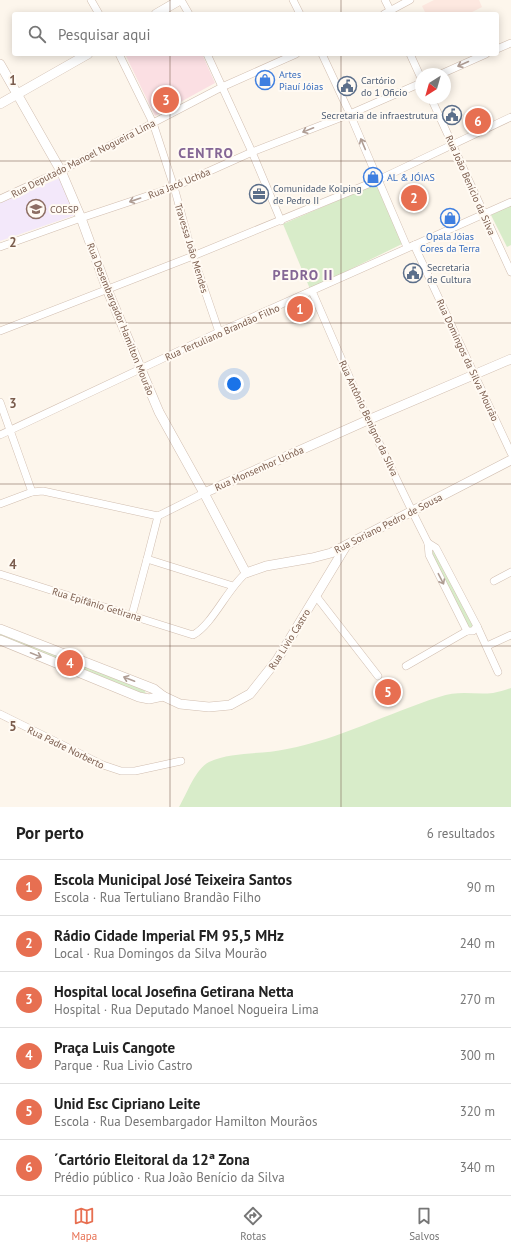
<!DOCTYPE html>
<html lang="pt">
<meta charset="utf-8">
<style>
:root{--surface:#fff;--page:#f6f6f6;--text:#222;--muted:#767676;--line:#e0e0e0;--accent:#e76f51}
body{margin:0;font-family:"PT Sans",sans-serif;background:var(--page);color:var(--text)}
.compass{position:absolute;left:415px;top:68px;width:36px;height:36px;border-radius:50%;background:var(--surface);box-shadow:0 2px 10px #0003;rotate:217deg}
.you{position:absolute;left:234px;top:384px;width:14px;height:14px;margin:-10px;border:3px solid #fff;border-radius:50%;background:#1a73e8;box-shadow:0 0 0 6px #1a73e833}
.badge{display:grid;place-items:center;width:26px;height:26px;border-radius:50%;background:var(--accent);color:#fff;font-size:13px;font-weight:700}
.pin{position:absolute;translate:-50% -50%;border:2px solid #fff;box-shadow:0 1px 4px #0006}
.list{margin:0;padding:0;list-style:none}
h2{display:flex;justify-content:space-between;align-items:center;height:52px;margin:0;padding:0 16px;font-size:17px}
h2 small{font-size:13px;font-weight:400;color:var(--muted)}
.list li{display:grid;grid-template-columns:26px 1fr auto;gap:12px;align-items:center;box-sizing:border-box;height:56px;padding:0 16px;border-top:1px solid var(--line)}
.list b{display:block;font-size:15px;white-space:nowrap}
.list p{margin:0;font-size:13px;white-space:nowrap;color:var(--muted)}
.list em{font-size:13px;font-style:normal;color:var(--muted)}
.icon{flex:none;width:22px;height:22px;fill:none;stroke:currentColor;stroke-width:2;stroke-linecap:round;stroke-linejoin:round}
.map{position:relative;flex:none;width:511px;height:807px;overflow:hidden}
.search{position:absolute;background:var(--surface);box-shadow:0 2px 10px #0003;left:12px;right:12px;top:12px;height:44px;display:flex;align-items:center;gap:10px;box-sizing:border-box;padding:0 14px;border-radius:4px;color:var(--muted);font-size:15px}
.sheet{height:388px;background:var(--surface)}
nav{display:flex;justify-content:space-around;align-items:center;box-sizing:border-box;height:56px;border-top:1px solid var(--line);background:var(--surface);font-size:11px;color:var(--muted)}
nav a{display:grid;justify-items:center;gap:2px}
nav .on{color:var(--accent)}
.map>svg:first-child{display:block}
.commercial{fill:#fde8e0}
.education{fill:#f3e8fa}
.medical{fill:#fbdfe3}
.green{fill:#d8ecc9}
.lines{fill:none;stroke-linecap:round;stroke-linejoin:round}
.minor-casing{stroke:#d1beb0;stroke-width:8}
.tertiary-casing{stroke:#d1beb0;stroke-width:10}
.minor{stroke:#fff;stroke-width:7}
.tertiary{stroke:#fff;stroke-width:9}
.oneway{stroke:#af9d94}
.grid{fill:none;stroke:#7a5c4d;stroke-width:1;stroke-opacity:0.55}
.labels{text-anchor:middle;stroke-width:4;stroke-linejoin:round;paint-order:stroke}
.shop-label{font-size:10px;fill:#366cbe;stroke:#fffaf3;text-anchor:start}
.service-label{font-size:10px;fill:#4e5e75;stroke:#fffaf3;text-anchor:start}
.street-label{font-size:10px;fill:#7a5c4d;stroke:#fffaf3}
.education-label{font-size:10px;fill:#785e54;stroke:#fffaf3;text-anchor:start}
.district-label{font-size:14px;font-weight:bold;letter-spacing:1px;fill:#846695;stroke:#fffaf3}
.grid-label{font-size:13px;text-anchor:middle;font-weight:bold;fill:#7a5c4d;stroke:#fffaf3;stroke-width:4;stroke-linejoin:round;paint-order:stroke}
</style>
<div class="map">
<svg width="511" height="807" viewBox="0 0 511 807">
<rect width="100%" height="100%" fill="#fdf6ec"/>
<!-- commercial -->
<polygon class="commercial" points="434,0 479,0 482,7 468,14 426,14 422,6"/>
<!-- education -->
<polygon class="education" points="60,178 75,215 0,241 0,203"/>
<!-- medical -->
<polygon class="medical" points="125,54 202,54 215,83 155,116"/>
<!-- green -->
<g class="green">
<polygon points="376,184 402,244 310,289 283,224"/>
<polygon points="511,205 511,245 507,247 491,215"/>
<polygon points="435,549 475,626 468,630 430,552"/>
<polygon points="0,631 141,688 145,691 146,694 144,695 0,639"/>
<path d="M511 688V807H179C187 794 195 769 209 762 233 751 262 755 287 749 340 739 388 713 439 697 459 690 474 695 493 693 499 692 505 690 511 688Z"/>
</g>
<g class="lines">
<!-- minor casing -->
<g class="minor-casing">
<g id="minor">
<polyline points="91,0 99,14"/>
<polyline points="181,0 189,14"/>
<polyline points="293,0 300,14"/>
<polyline points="385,0 392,14"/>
<polyline points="384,14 410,0"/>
<polyline points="497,49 511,43"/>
<polyline points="119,54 153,123 174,187 193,256 219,332"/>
<polyline points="207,54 252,152 281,221"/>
<polyline points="322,54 350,114 407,247"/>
<polyline points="410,54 421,78"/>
<polyline points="441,74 486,54"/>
<polyline points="431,98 511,272"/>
<polyline points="0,199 61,171 222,87 296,54"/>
<polyline points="414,245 511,453"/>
<polyline points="0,247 81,218 174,187 252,152 350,114 421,83"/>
<polyline points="312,291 368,420 412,511 428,543 429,555 467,631"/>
<polyline points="0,331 193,256 378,180 511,117"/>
<polyline points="0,402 32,492"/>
<polyline points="0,435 219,332 511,202"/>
<polyline points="0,504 32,492 43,491 158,516 204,493"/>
<polyline points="428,543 436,548 477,626 498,672"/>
<polyline points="147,559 233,586"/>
<path d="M0 574 193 635C213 624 227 589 246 573"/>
<polyline points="494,581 511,572"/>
<polyline points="316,596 378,676"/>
<polyline points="132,615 147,559 158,516"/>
<polyline points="487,646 511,635"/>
<polyline points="406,666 467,631 473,631 477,626"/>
<polyline points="0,714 103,765 121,771 135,771 181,761"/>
</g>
</g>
<!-- tertiary casing -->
<g class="tertiary-casing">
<g id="tertiary">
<polyline points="156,14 180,0"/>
<polyline points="0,64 61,171 81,218 107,289 159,412 204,493 246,573 266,566 312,558 331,553 511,460"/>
<polyline points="0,104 88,54"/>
<polyline points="204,493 368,420 511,359"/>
<polyline points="0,629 154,689 163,696 180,704 209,707 230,705 250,694 277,660 346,546"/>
<polyline points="0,640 139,697 149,699 163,696"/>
</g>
</g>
<!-- minor -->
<use href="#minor" class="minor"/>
<!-- tertiary -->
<use href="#tertiary" class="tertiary"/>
</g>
<!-- one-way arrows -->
<defs><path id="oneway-shaft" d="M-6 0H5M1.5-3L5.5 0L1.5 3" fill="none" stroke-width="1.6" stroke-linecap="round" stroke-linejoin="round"/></defs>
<g class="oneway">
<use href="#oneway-shaft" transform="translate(463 64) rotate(156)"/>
<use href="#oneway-shaft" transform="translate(308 130) rotate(158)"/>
<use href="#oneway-shaft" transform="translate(363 144) rotate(-113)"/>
<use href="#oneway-shaft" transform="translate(135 200) rotate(161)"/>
<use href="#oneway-shaft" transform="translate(441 579) rotate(63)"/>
<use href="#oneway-shaft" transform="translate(36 655) rotate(22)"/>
<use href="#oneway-shaft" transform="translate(129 679) rotate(-159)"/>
</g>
<!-- grid -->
<path class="grid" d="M170 0V14M341 0V14M170 54V807M341 54V807M0 161H511M0 323H511M0 484H511M0 646H511"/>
<!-- icons -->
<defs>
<g id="shop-ring" transform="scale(1)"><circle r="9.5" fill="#fffaf3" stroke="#3f7fe0" stroke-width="1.5"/><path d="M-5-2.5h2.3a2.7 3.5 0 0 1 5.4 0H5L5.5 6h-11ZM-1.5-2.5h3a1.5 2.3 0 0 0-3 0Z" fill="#3f7fe0"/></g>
<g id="civic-ring" transform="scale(1)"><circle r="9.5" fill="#fffaf3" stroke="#5c6f8a" stroke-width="1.5"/><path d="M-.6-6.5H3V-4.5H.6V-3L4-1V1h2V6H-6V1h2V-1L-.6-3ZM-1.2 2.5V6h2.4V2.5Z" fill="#5c6f8a"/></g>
<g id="office-ring" transform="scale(1)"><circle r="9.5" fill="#fffaf3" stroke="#5c6f8a" stroke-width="1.5"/><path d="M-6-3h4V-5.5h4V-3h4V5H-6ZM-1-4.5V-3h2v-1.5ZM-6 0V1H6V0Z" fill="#5c6f8a"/></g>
<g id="school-ring" transform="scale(1)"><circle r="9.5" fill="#fffaf3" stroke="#8d6e63" stroke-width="1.5"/><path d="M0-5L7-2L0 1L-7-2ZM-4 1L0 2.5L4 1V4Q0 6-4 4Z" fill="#8d6e63"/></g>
</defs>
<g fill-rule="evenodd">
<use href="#shop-ring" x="265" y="80"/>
<use href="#civic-ring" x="347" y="86"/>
<use href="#civic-ring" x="452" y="115"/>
<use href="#shop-ring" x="373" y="177"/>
<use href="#office-ring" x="259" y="194"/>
<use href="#school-ring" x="36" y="209"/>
<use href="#shop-ring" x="450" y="218"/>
<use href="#civic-ring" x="413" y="273"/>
</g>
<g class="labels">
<!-- shop labels -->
<g class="shop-label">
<text x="279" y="78">Artes<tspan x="279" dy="12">Piauí Jóias</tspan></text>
<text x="387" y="181">AL &amp; JÓIAS</text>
<text x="450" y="240" text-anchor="middle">Opala Jóias<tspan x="450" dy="12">Cores da Terra</tspan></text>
</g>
<!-- service labels -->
<g class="service-label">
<text x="361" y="84">Cartório<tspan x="361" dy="12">do 1 Oficio</tspan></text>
<text x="438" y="119" text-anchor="end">Secretaria de infraestrutura</text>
<text x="273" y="192">Comunidade Kolping<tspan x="273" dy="12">de Pedro II</tspan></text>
<text x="427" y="271">Secretaria<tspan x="427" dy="12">de Cultura</tspan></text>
</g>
<!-- street labels -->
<g class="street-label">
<text transform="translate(83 158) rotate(-27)" y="4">Rua Deputado Manoel Nogueira Lima</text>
<text transform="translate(179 183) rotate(-22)" y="4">Rua Jacó Uchôa</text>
<text transform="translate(471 185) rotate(66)" y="4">Rua João Benício da Silva</text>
<text transform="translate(192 248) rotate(73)" y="4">Travessa João Mendes</text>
<text transform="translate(121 319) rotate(68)" y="4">Rua Desembargador Hamilton Mourão</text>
<text transform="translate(222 332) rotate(-24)" y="4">Rua Tertuliano Brandão Filho</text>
<text transform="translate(468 360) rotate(65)" y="4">Rua Domingos da Silva Mourão</text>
<text transform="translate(369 418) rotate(65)" y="4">Rua Antônio Benigno da Silva</text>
<text transform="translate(259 468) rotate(-24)" y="4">Rua Monsenhor Uchôa</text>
<text transform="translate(388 523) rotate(-27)" y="4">Rua Soriano Pedro de Sousa</text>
<text transform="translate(97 604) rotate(17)" y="4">Rua Epifânio Getirana</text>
<text transform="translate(289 639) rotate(-58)" y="4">Rua Livio Castro</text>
<text transform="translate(66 747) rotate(26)" y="4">Rua Padre Norberto</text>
</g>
<!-- education labels -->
<g class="education-label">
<text x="50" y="213">COESP</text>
</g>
<!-- district labels -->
<g class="district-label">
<text x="206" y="158">CENTRO</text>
<text x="303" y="280">PEDRO II</text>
</g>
</g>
<g class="grid-label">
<text x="13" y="85">1</text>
<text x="13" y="247">2</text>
<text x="13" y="408">3</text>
<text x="13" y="569">4</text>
<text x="13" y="731">5</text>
</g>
</svg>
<svg class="compass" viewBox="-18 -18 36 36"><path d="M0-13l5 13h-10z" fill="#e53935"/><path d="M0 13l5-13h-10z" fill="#767676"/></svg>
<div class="you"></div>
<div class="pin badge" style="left:300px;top:309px">1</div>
<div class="pin badge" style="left:414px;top:198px">2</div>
<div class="pin badge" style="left:166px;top:100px">3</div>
<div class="pin badge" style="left:70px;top:663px">4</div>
<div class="pin badge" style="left:388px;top:692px">5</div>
<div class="pin badge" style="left:478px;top:121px">6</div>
<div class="search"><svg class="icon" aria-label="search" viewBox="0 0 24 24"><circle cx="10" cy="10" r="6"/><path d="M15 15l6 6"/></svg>Pesquisar aqui</div>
</div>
<section class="sheet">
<h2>Por perto<small>6 resultados</small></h2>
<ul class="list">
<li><span class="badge">1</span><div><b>Escola Municipal José Teixeira Santos</b><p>Escola · Rua Tertuliano Brandão Filho</p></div><em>90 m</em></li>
<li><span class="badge">2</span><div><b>Rádio Cidade Imperial FM 95,5 MHz</b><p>Local · Rua Domingos da Silva Mourão</p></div><em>240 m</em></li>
<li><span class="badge">3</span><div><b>Hospital local Josefina Getirana Netta</b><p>Hospital · Rua Deputado Manoel Nogueira Lima</p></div><em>270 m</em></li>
<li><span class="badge">4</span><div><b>Praça Luis Cangote</b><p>Parque · Rua Livio Castro</p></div><em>300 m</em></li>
<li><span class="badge">5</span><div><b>Unid Esc Cipriano Leite</b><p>Escola · Rua Desembargador Hamilton Mourãos</p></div><em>320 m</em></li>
<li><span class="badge">6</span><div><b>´Cartório Eleitoral da 12ª Zona</b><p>Prédio público · Rua João Benício da Silva</p></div><em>340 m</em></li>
</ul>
</section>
<nav>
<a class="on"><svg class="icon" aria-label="map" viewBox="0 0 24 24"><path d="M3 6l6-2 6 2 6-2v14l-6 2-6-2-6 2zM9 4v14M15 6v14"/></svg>Mapa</a>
<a><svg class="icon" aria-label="directions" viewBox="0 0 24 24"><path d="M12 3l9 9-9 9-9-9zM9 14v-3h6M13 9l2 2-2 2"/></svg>Rotas</a>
<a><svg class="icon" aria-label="saved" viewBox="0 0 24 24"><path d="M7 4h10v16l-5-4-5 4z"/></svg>Salvos</a>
</nav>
